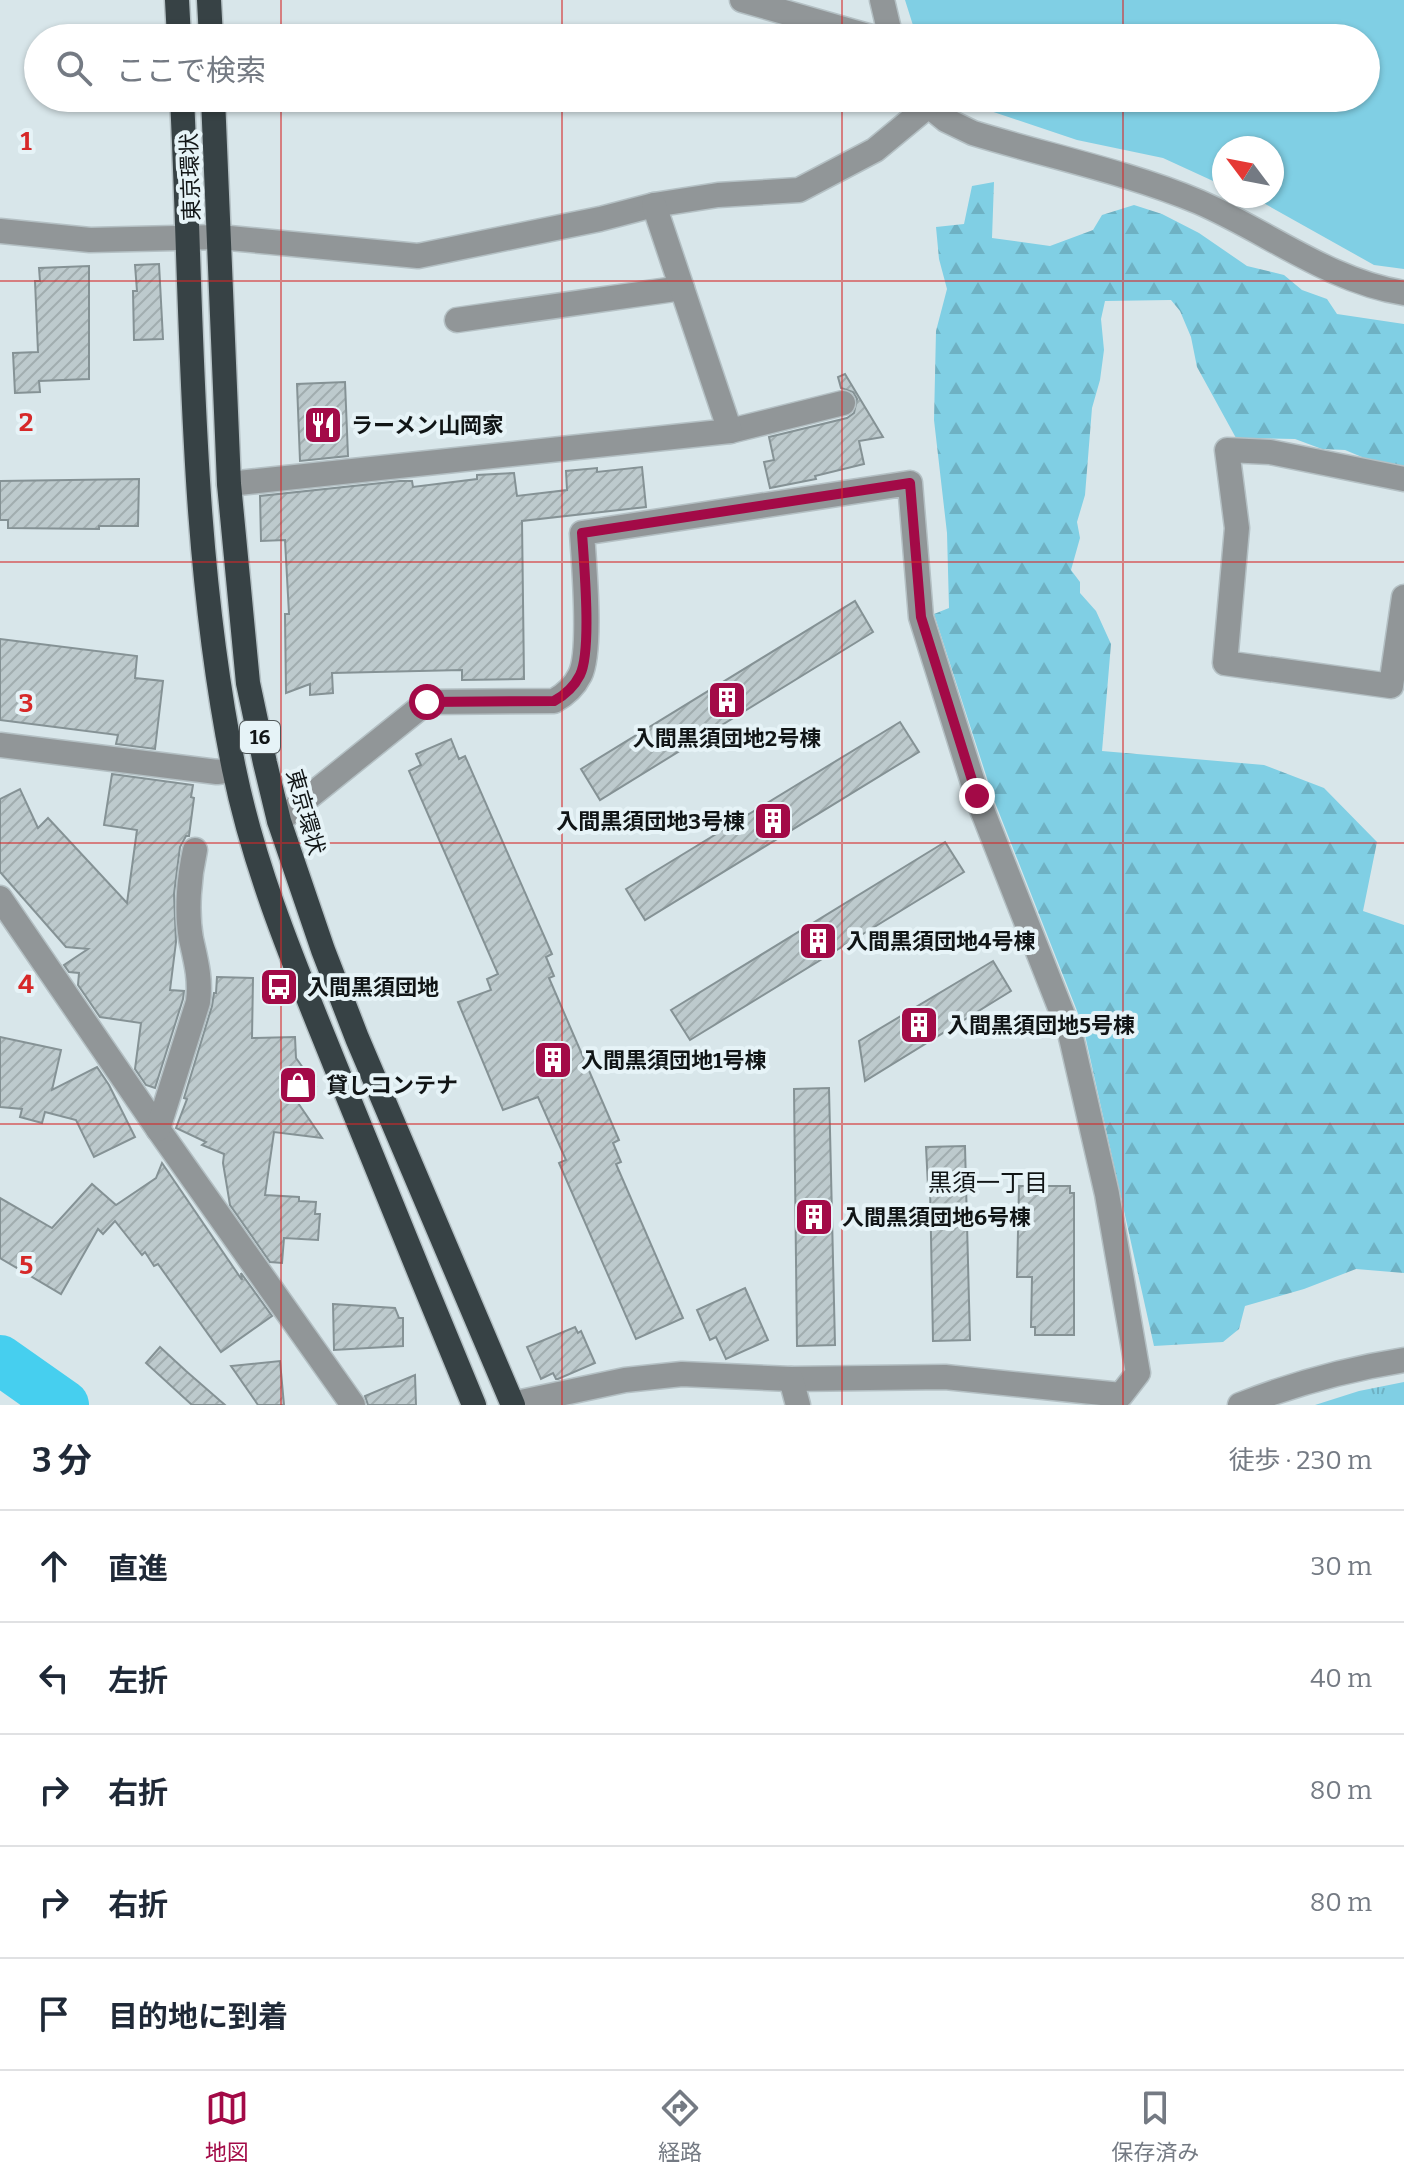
<!DOCTYPE html>
<html lang="ja">
<meta charset="utf-8">
<style>
:root{--surface:#fff;--page:#f6f6f7;--text:#1f2937;--muted:#747a83;--line:#e0e1e3;--accent:#a30a47}
body{margin:0;font-family:Bitter,"Noto Sans JP",serif;background:var(--page);color:var(--text)}
.compass{position:absolute;left:1212px;top:136px;width:72px;height:72px;border-radius:50%;background:var(--surface);box-shadow:0 2px 6px #0004;rotate:302deg}
.stop{position:absolute;width:24px;height:24px;margin:-18px;border:6px solid #a30a47;border-radius:50%;background:#fff}
.stop.end{background:#a30a47;border-color:#fff;box-shadow:0 2px 8px #0008}
.list{margin:0;padding:0;list-style:none}
h2{display:flex;justify-content:space-between;align-items:center;height:104px;margin:0;padding:0 32px;font-size:34px}
h2 small{font-size:26px;font-weight:400;color:var(--muted)}
.list li{display:grid;grid-template-columns:52px 1fr auto;gap:24px;align-items:center;box-sizing:border-box;height:112px;padding:0 32px;border-top:2px solid var(--line)}
.list b{display:block;font-size:30px;white-space:nowrap}
.list em{font-size:26px;font-style:normal;color:var(--muted)}
.icon{flex:none;width:44px;height:44px;fill:none;stroke:currentColor;stroke-width:2;stroke-linecap:round;stroke-linejoin:round}
.map{position:relative;flex:none;width:1404px;height:1405px;overflow:hidden}
.search{position:absolute;background:var(--surface);box-shadow:0 2px 6px #0004;left:24px;right:24px;top:24px;height:88px;display:flex;align-items:center;gap:20px;box-sizing:border-box;padding:0 28px;border-radius:44px;color:var(--muted);font-size:30px}
.sheet{height:664px;background:var(--surface)}
nav{display:flex;justify-content:space-around;align-items:center;box-sizing:border-box;height:112px;border-top:2px solid var(--line);background:var(--surface);font-size:22px;color:var(--muted)}
nav a{display:grid;justify-items:center;gap:4px}
nav .on{color:var(--accent)}
.map>svg:first-child{display:block}
.grass{fill:url(#grass-tufts)}
.forest{fill:url(#forest-firs)}
.park{fill:#80cfe4}
.lines{fill:none;stroke-linecap:round;stroke-linejoin:round}
.river{stroke:#46cfef;stroke-width:50}
.building{fill:url(#building-hatch);stroke:#859295;stroke-width:2}
.minor-casing{stroke:#b4c0c4;stroke-width:27}
.highway-casing{stroke:#b4c0c4;stroke-width:27}
.minor{stroke:#919698;stroke-width:24}
.highway{stroke:#374245;stroke-width:24}
.route{stroke:#a30a47;stroke-width:10}
.grid{fill:none;stroke:#d62828;stroke-width:2;stroke-opacity:0.55}
.labels{text-anchor:middle;stroke-width:8;stroke-linejoin:round;paint-order:stroke}
.shield{fill:#e6f3f7;stroke:#51585a;stroke-width:2}
.shield-label{font-size:20px;font-weight:bold;fill:#111516}
.street-label{font-size:22px;fill:#111516;stroke:#e6f3f7}
.poi-label{font-size:22px;font-weight:bold;fill:#111516;stroke:#e6f3f7;text-anchor:start}
.neighbourhood-label{font-size:24px;fill:#111516;stroke:#e6f3f7}
.grid-label{font-size:26px;text-anchor:middle;font-weight:bold;fill:#d62828;stroke:#e6f3f7;stroke-width:8;stroke-linejoin:round;paint-order:stroke}
</style>
<div class="map">
<svg width="1404" height="1405" viewBox="0 0 1404 1405">
<defs>
<pattern id="grass-tufts" width="24" height="20" patternUnits="userSpaceOnUse" patternTransform="scale(2)"><rect width="24" height="20" fill="#80cfe4"/><path d="M3 7l-1-3M5 7V3M7 7l1-3M15 17l-1-3M17 17v-4M19 17l1-3" fill="none" stroke="#6eb1c3"/></pattern>
<pattern id="forest-firs" width="22" height="20" patternUnits="userSpaceOnUse" patternTransform="scale(2)"><rect width="22" height="20" fill="#80cfe4"/><path d="M5 1l3.5 6h-7zM16 11l3.5 6h-7z" fill="#6eb1c3"/></pattern>
<pattern id="building-hatch" width="6" height="6" patternUnits="userSpaceOnUse" patternTransform="scale(2)"><rect width="6" height="6" fill="#bdcacd"/><path d="M-1 1l2-2M0 6l6-6M5 7l2-2" fill="none" stroke="#a1adaf"/></pattern>
</defs>
<rect width="100%" height="100%" fill="#d8e6ea"/>
<!-- grass -->
<polygon class="grass" points="1404,1382 1404,1405 1315,1405 1359,1391"/>
<!-- forest -->
<polygon class="forest" points="994,182 992,238 1050,246 1093,230 1102,215 1134,205 1162,214 1199,233 1247,266 1284,275 1302,290 1327,299 1337,314 1404,324 1404,467 1374,462 1345,450 1322,449 1295,439 1236,438 1197,367 1191,337 1180,311 1171,300 1105,301 1101,319 1104,350 1100,380 1092,408 1085,495 1077,522 1080,538 1071,570 1080,582 1080,593 1096,611 1111,644 1102,751 1264,765 1324,788 1377,842 1363,911 1404,925 1404,1273 1356,1269 1304,1289 1245,1306 1239,1329 1223,1342 1154,1346 1083,1026 994,800 934,614 949,608 947,533 934,420 936,331 947,289 939,259 936,227 964,224 972,186"/>
<!-- park -->
<polygon class="park" points="905,0 1404,0 1404,269 1374,265 1251,196 1272,196 1272,148 1224,148 1224,186 1163,158 1077,140 952,98 1366,98 1366,38 917,38"/>
<g class="lines">
<!-- river -->
<polyline class="river" points="0,1360 64,1405"/>
</g>
<!-- building -->
<g class="building">
<polygon points="159,264 163,339 134,340 133,291 137,291 135,265"/>
<polygon points="89,266 89,379 39,381 40,392 15,393 13,353 38,352 35,281 40,281 39,268"/>
<polygon points="845,374 883,437 859,441 864,464 815,476 816,479 770,488 764,462 774,460 769,437 847,418 854,413 857,399 853,392 841,388 838,377"/>
<polygon points="345,382 348,456 300,461 297,384"/>
<polygon points="642,467 646,507 522,521 524,679 462,680 462,670 332,673 333,693 310,695 310,684 286,693 285,614 289,614 285,540 261,541 260,496 400,481 412,481 413,487 477,479 477,475 514,473 517,496 567,490 566,471 597,468 597,472"/>
<polygon points="139,479 138,526 99,526 99,529 8,528 8,520 0,520 0,481"/>
<polygon points="855,601 873,632 600,800 581,769"/>
<polygon points="0,639 137,656 135,678 163,681 155,749 116,744 118,735 0,720"/>
<polygon points="900,722 919,752 645,920 626,889"/>
<polygon points="451,739 459,759 465,756 552,954 546,957 554,976 549,978 619,1140 613,1143 621,1162 616,1164 683,1318 636,1339 559,1163 566,1160 538,1097 503,1110 458,1002 491,990 487,979 498,974 409,771 421,765 416,754"/>
<polygon points="112,774 193,785 191,797 194,798 189,836 186,836 180,847 174,894 176,942 170,990 184,991 183,999 155,1088 146,1085 135,1069 141,1023 100,1017 78,985 79,973 69,972 64,965 88,949 66,947 0,872 0,799 20,789 38,828 48,818 127,903 137,830 104,825"/>
<polygon points="945,842 964,872 690,1040 671,1010"/>
<polygon points="993,961 1011,991 865,1081 859,1041"/>
<polygon points="217,977 253,978 252,1038 295,1037 296,1058 316,1086 296,1100 322,1138 274,1132 265,1195 299,1197 299,1201 316,1202 315,1214 320,1214 318,1240 284,1238 282,1263 270,1262 230,1205 223,1163 224,1154 202,1145 206,1142 176,1128 187,1099 184,1098 212,1006 214,993 216,993"/>
<polygon points="0,1037 61,1050 52,1090 97,1067 109,1085 135,1137 94,1157 76,1120 45,1112 42,1123 20,1117 22,1109 0,1107"/>
<polygon points="829,1088 835,1345 797,1346 794,1089"/>
<polygon points="965,1146 970,1340 933,1341 930,1185 928,1186 926,1147"/>
<polygon points="162,1163 242,1280 241,1273 272,1316 221,1352 158,1264 154,1266 145,1252 142,1255 115,1221 103,1234 98,1229 61,1294 0,1258 0,1198 52,1228 92,1184 116,1205 156,1178"/>
<polygon points="1019,1186 1070,1186 1070,1193 1074,1193 1074,1335 1035,1335 1035,1327 1031,1327 1032,1277 1017,1277"/>
<polygon points="745,1288 768,1340 726,1359 716,1337 710,1340 697,1310"/>
<polygon points="333,1304 395,1308 399,1318 403,1318 403,1346 334,1350"/>
<polygon points="575,1327 578,1333 581,1331 595,1363 558,1379 556,1379 553,1373 541,1379 527,1347"/>
<polygon points="160,1347 186,1371 225,1405 192,1405 146,1363"/>
<polygon points="280,1361 284,1405 258,1405 231,1366"/>
<polygon points="415,1375 416,1405 368,1405 365,1396"/>
</g>
<g class="lines">
<!-- minor casing -->
<g class="minor-casing">
<g id="minor">
<polyline points="742,0 875,38"/>
<polyline points="882,0 891,38"/>
<path d="M919 98 946 120 973 133C1048 156 1127 172 1199 202 1268 232 1329 281 1404 293"/>
<polyline points="0,231 90,240 219,237 418,256 600,219 654,205 718,195 799,190 875,150 927,107"/>
<polyline points="457,320 682,288"/>
<polyline points="730,431 843,403"/>
<polyline points="1404,479 1270,452 1227,450 1237,528 1225,663 1391,686 1404,597"/>
<polyline points="229,484 730,431 654,205"/>
<polyline points="0,745 217,772 234,770"/>
<path d="M279 821 427 702 554 701C565 695 574 687 580 675 592 651 584 564 582 533L910 483 921 617 979 802 1070 1033 1107 1194 1138 1373 1121 1395 945 1377 791 1379 682 1374 625 1380 512 1404"/>
<polyline points="0,898 158,1129 353,1405"/>
<path d="M158 1129 198 1002C201 979 196 961 191 939 186 911 189 877 195 850"/>
<polyline points="791,1379 798,1405"/>
<path d="M1240 1405C1293 1384 1347 1369 1404 1360"/>
</g>
</g>
<!-- highway casing -->
<g class="highway-casing">
<g id="highway">
<polyline points="177,0 179,38"/>
<polyline points="209,0 211,38"/>
<path d="M182 98C193 322 189 549 234 769 255 872 296 968 335 1065 381 1178 427 1292 474 1405"/>
<polyline points="213,98 229,484 248,683 265,763 279,821 323,950 357,1038 513,1405"/>
</g>
</g>
<!-- minor -->
<use href="#minor" class="minor"/>
<!-- highway -->
<use href="#highway" class="highway"/>
</g>
<g class="lines">
<!-- route -->
<path class="route" d="M427 702 554 701C565 695 574 687 580 675 592 651 584 563 582 533L910 483 921 617 977 796"/>
</g>
<!-- grid -->
<path class="grid" d="M281 0V38M562 0V38M842 0V38M1123 0V38M281 98V1405M562 98V1405M842 98V1405M1123 98V1405M0 281H1404M0 562H1404M0 843H1404M0 1124H1404"/>
<!-- icons -->
<defs>
<g id="restaurant-square" transform="scale(2)"><rect x="-9" y="-9" width="18" height="18" rx="4" fill="#a30a47" stroke="#e6f3f7"/><path d="M-5-6h1v4h1v-4h1v4h1v-4h1v5L-1.5 .5V6h-2V.5L-5-1ZM5-6V6H3V1.5H1.5Q1.5-4 5-6Z" fill="#fff"/></g>
<g id="building-square" transform="scale(2)"><rect x="-9" y="-9" width="18" height="18" rx="4" fill="#a30a47" stroke="#e6f3f7"/><path d="M-4-6H4V6H1V3H-1V6H-4ZM-2.5-4.3h1.7v1.8h-1.7ZM.8-4.3h1.7v1.8H.8ZM-2.5-1h1.7V.8h-1.7ZM.8-1h1.7V.8H.8Z" fill="#fff"/></g>
<g id="bus-square" transform="scale(2)"><rect x="-9" y="-9" width="18" height="18" rx="4" fill="#a30a47" stroke="#e6f3f7"/><path d="M-5-6H5V4H4V6H2V4H-2V6H-4V4H-5ZM-3.5-4V0h7V-4ZM-3.5 1.2v1.5H-2V1.2ZM2 1.2v1.5H3.5V1.2Z" fill="#fff"/></g>
<g id="shop-square" transform="scale(2)"><rect x="-9" y="-9" width="18" height="18" rx="4" fill="#a30a47" stroke="#e6f3f7"/><path d="M-5-2.5h2.3a2.7 3.5 0 0 1 5.4 0H5L5.5 6h-11ZM-1.5-2.5h3a1.5 2.3 0 0 0-3 0Z" fill="#fff"/></g>
</defs>
<g fill-rule="evenodd">
<use href="#restaurant-square" x="323" y="425"/>
<use href="#building-square" x="727" y="700"/>
<use href="#building-square" x="773" y="821"/>
<use href="#building-square" x="818" y="941"/>
<use href="#bus-square" x="279" y="987"/>
<use href="#building-square" x="919" y="1025"/>
<use href="#building-square" x="553" y="1060"/>
<use href="#shop-square" x="298" y="1085"/>
<use href="#building-square" x="814" y="1217"/>
</g>
<g class="labels">
<!-- shield labels -->
<rect class="shield" x="240" y="721" width="40" height="32" rx="6"/>
<g class="shield-label">
<text x="260" y="744">16</text>
</g>
<!-- street labels -->
<g class="street-label">
<text transform="translate(190 177) rotate(-92)" y="8">東京環状</text>
<text transform="translate(306 812) rotate(74)" y="8">東京環状</text>
</g>
<!-- poi labels -->
<g class="poi-label">
<text x="351" y="433">ラーメン山岡家</text>
<text x="727" y="746" text-anchor="middle">入間黒須団地2号棟</text>
<text x="745" y="829" text-anchor="end">入間黒須団地3号棟</text>
<text x="846" y="949">入間黒須団地4号棟</text>
<text x="307" y="995">入間黒須団地</text>
<text x="947" y="1033">入間黒須団地5号棟</text>
<text x="581" y="1068">入間黒須団地1号棟</text>
<text x="326" y="1093">貸しコンテナ</text>
<text x="842" y="1225">入間黒須団地6号棟</text>
</g>
<!-- neighbourhood labels -->
<g class="neighbourhood-label">
<text x="988" y="1191">黒須一丁目</text>
</g>
</g>
<g class="grid-label">
<text x="26" y="150">1</text>
<text x="26" y="431">2</text>
<text x="26" y="712">3</text>
<text x="26" y="993">4</text>
<text x="26" y="1274">5</text>
</g>
</svg>
<svg class="compass" viewBox="-18 -18 36 36"><path d="M0-13l5 13h-10z" fill="#e53935"/><path d="M0 13l5-13h-10z" fill="#747a83"/></svg>
<div class="stop" style="left:427px;top:702px"></div>
<div class="stop end" style="left:977px;top:796px"></div>
<div class="search"><svg class="icon" aria-label="search" viewBox="0 0 24 24"><circle cx="10" cy="10" r="6"/><path d="M15 15l6 6"/></svg>ここで検索</div>
</div>
<section class="sheet">
<h2>3 分<small>徒歩 · 230 m</small></h2>
<ul class="list">
<li><svg class="icon" aria-label="ahead" viewBox="0 0 24 24"><path d="M12 20V5M6 11l6-6 6 6"/></svg><div><b>直進</b></div><em>30 m</em></li>
<li><svg class="icon" aria-label="left" viewBox="0 0 24 24"><path d="M17 20v-9H6M10 6l-5 5 5 5"/></svg><div><b>左折</b></div><em>40 m</em></li>
<li><svg class="icon" aria-label="right" viewBox="0 0 24 24"><path d="M7 20v-9h11M14 6l5 5-5 5"/></svg><div><b>右折</b></div><em>80 m</em></li>
<li><svg class="icon" aria-label="right" viewBox="0 0 24 24"><path d="M7 20v-9h11M14 6l5 5-5 5"/></svg><div><b>右折</b></div><em>80 m</em></li>
<li><svg class="icon" aria-label="arrive" viewBox="0 0 24 24"><path d="M6 21V4h12l-3 4 3 4H6"/></svg><div><b>目的地に到着</b></div></li>
</ul>
</section>
<nav>
<a class="on"><svg class="icon" aria-label="map" viewBox="0 0 24 24"><path d="M3 6l6-2 6 2 6-2v14l-6 2-6-2-6 2zM9 4v14M15 6v14"/></svg>地図</a>
<a><svg class="icon" aria-label="directions" viewBox="0 0 24 24"><path d="M12 3l9 9-9 9-9-9zM9 14v-3h6M13 9l2 2-2 2"/></svg>経路</a>
<a><svg class="icon" aria-label="saved" viewBox="0 0 24 24"><path d="M7 4h10v16l-5-4-5 4z"/></svg>保存済み</a>
</nav>
